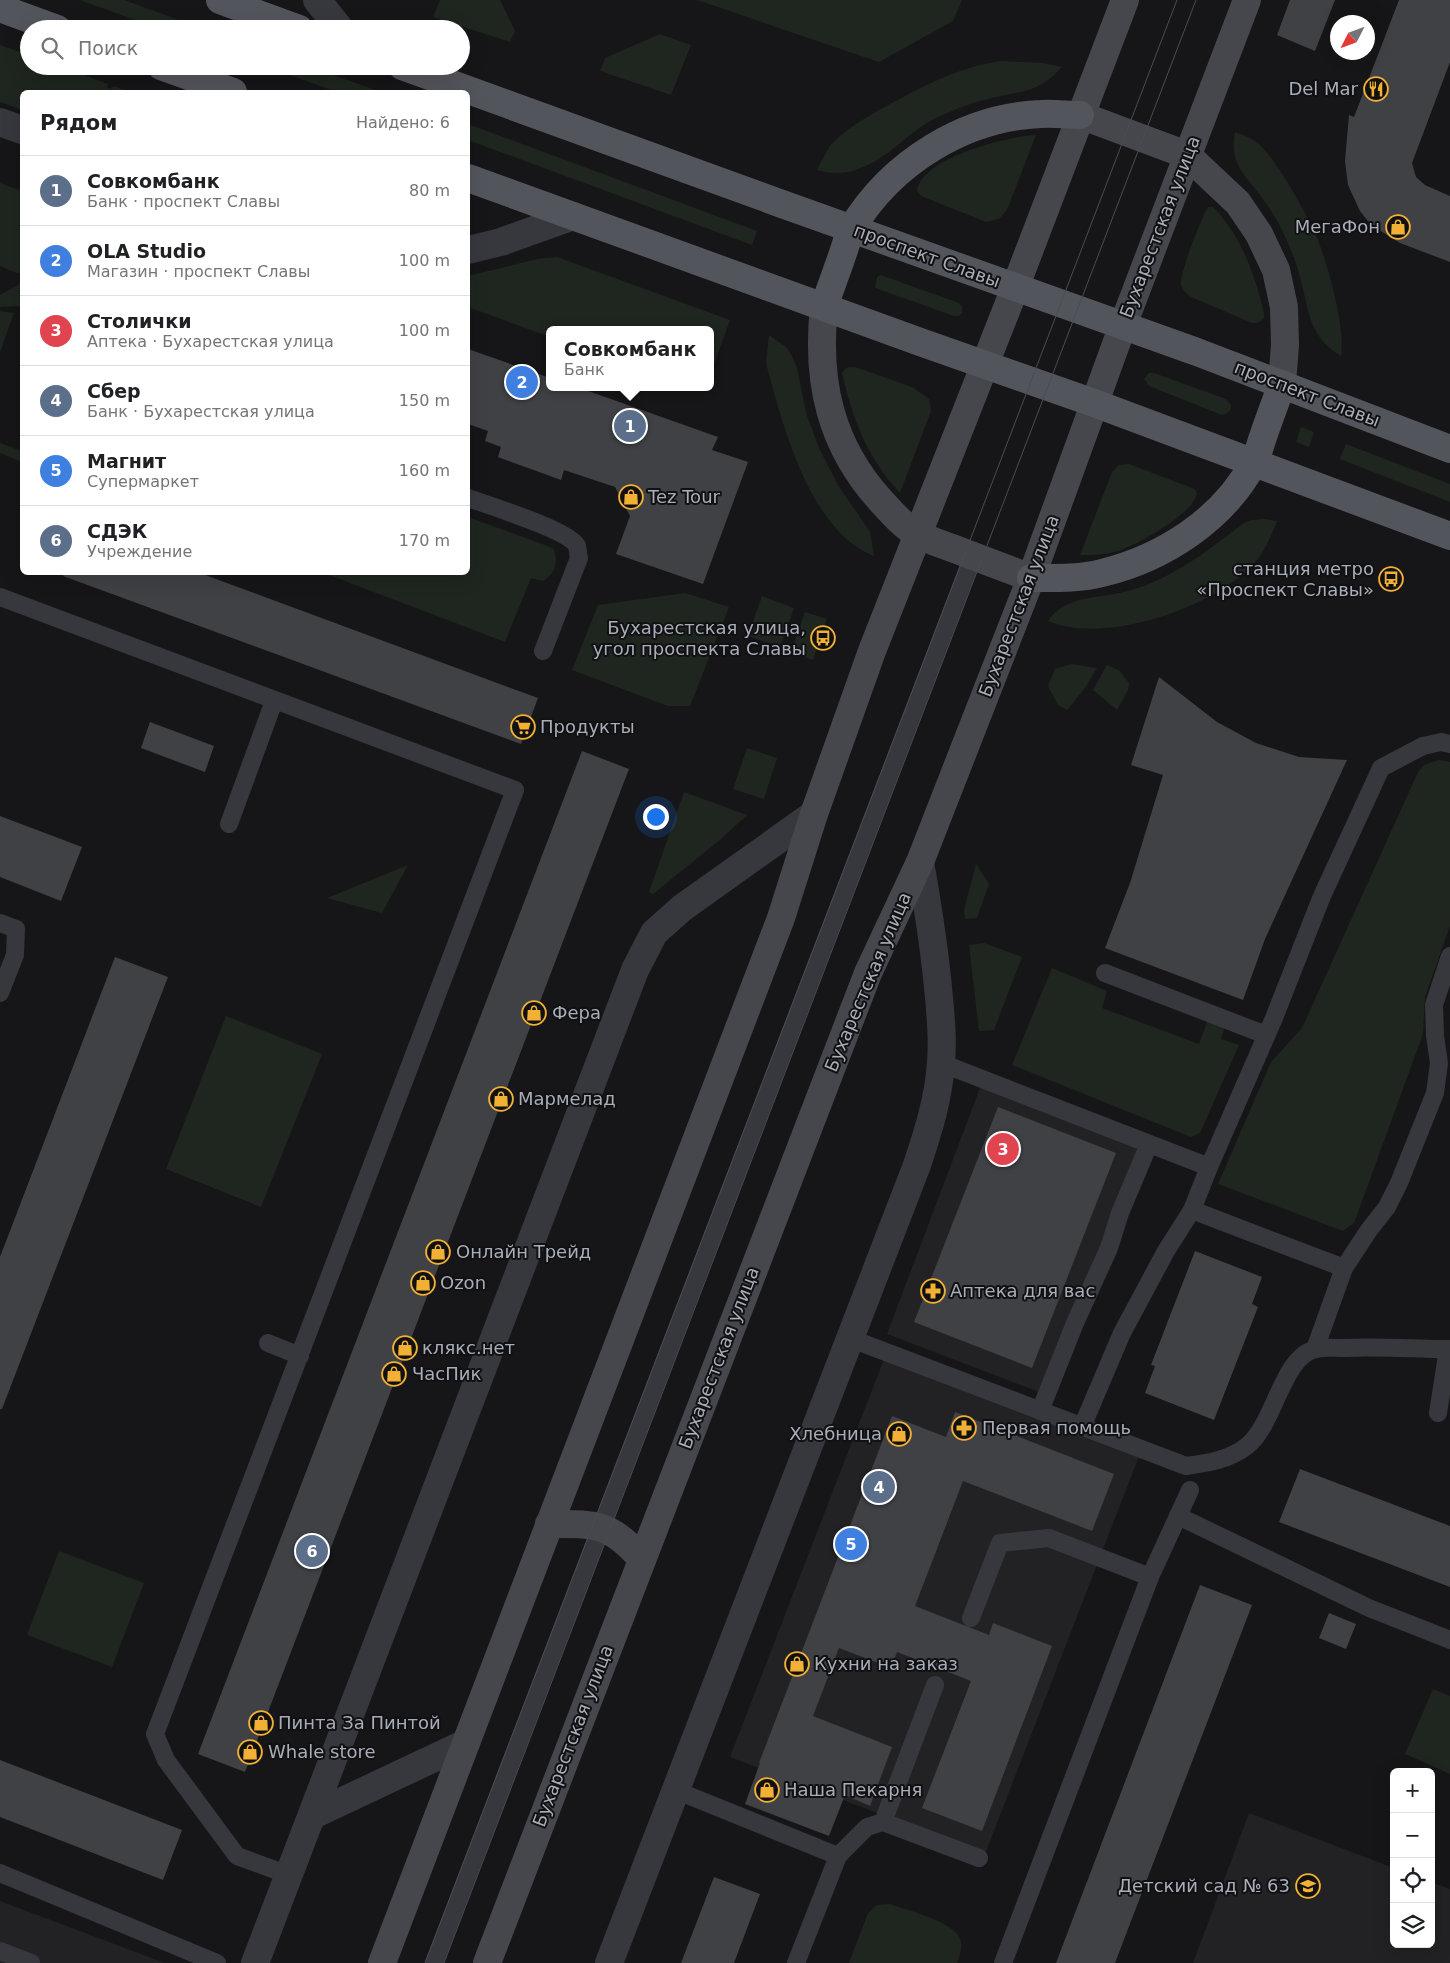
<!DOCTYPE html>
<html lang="ru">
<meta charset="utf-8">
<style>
:root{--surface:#fff;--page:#f6f6f6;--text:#202124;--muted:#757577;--line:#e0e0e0;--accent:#7e622b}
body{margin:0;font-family:"DejaVu Sans",sans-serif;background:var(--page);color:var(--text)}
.controls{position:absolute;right:15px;bottom:15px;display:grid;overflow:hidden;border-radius:8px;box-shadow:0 5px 20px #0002}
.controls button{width:45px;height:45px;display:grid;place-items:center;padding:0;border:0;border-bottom:1px solid var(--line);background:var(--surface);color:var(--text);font:25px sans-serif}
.compass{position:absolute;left:1330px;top:15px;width:45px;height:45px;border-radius:50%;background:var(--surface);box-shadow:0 5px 20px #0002;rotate:228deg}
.you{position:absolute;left:655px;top:816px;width:18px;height:18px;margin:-12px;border:4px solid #fff;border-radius:50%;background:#1a73e8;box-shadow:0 0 0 8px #1a73e833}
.badge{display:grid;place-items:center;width:32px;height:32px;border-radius:50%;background:var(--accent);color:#fff;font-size:16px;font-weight:700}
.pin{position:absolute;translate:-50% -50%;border:2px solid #fff;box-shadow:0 1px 5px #0006}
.popup{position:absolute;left:546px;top:326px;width:168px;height:65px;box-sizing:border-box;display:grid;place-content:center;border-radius:8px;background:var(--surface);filter:drop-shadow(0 1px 4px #0005);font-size:16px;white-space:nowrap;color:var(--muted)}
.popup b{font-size:19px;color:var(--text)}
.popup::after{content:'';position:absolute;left:50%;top:100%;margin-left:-10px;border:10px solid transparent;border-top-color:var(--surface)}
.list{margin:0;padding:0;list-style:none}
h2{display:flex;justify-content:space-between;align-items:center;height:65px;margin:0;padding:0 20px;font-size:21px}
h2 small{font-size:16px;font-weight:400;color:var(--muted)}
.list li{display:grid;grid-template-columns:32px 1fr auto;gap:15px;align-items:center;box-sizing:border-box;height:70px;padding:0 20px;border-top:1px solid var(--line)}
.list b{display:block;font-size:19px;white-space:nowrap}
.list p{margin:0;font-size:16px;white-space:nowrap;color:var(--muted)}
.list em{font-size:16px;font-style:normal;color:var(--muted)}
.icon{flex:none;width:28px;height:28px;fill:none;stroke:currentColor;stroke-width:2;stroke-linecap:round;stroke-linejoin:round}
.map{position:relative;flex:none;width:1450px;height:1963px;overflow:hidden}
.search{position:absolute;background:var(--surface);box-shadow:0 5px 20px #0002;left:20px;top:20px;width:450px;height:55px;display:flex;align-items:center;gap:12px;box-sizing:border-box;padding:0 18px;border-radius:28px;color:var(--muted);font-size:19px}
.panel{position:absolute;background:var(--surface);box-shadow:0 5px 20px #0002;left:20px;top:90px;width:450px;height:485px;border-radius:8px}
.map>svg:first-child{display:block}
.built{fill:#222225}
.green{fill:#1e261f}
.building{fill:#404145}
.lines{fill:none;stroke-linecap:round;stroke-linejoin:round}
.service{stroke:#37383d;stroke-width:18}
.minor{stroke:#37383d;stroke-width:28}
.secondary{stroke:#45474d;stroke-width:28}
.primary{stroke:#53555c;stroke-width:28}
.tram{stroke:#4a4c52;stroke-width:1}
.labels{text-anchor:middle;stroke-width:4;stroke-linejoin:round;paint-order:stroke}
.poi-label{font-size:18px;fill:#a8adb8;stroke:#111113;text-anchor:start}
.street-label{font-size:18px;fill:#a8adb8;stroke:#111113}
</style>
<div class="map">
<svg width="1450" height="1963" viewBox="0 0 1450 1963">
<rect width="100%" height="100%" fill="#161618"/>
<!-- built -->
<g class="built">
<polygon points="983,1080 1143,1141 1047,1395 887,1334"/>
<polygon points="884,1359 1143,1446 985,1854 730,1757"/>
<polygon points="1249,1813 1394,1868 1394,1944 1431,1944 1431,1882 1450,1889 1450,1963 1193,1963"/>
<polygon points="0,1901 165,1963 0,1963"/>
</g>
<!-- green -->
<g class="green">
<polygon points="80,0 124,0 204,29 160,29"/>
<polygon points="440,0 500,0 515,31 510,42 433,17"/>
<polygon points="697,0 962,0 953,21 879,62"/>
<polygon points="660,34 691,45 671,95 600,71 605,58"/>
<polygon points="0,45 29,55 29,66 60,66 108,84 107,88 111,89 113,86 131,92 22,92 22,110 0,102"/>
<path d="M1001 61 1043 63 1062 67C1036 95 1022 90 988 99 970 103 951 111 934 119 907 133 887 160 858 169 845 174 831 174 817 170 821 162 825 154 830 146 844 130 865 118 883 108 921 87 958 67 1001 61Z"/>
<polygon points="264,66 308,66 381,92 337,92"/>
<polygon points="468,124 757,231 752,245 468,140"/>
<path d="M1235 132C1243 135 1252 138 1259 144 1278 162 1306 213 1317 238 1328 264 1346 330 1341 356 1305 336 1309 302 1297 267 1290 245 1279 221 1265 202 1248 177 1228 166 1235 132Z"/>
<path d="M1036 135 1007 210 999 219 986 222 921 196 917 191C920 158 1008 136 1036 135Z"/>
<polygon points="0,183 22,191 22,266 19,274 0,266"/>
<path d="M1208 207H1213C1242 237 1254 273 1264 313V318L1258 323H1252L1191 297C1187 294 1182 290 1181 285 1179 275 1201 218 1208 207Z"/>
<polygon points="557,257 730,320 710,375 710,330 550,330 550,337 468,307 468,276 537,259"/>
<polygon points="881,275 959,303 962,307 962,313 959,316 954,316 878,289 875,287 877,277"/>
<polygon points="22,283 22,308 18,306 0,307 0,295"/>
<polygon points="0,311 14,313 0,352"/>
<path d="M769 335 786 347 792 356 797 368 806 413 819 448 838 485 870 532 874 556C811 532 784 429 768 371L766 362Z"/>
<path d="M849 367H855L912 387 929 399 931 411 900 493C867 457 853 421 842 373L845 369Z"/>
<path d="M1149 373H1154L1226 399 1231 405C1231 412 1228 413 1222 415L1149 386 1144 379Z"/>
<polygon points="1301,427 1314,432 1309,447 1296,442"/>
<polygon points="0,443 22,451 22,462 0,453"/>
<polygon points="1346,444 1450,484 1450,502 1340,459"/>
<path d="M1129 464 1195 489 1197 493C1195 513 1137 545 1118 551 1106 555 1092 555 1080 555L1112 472 1119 465Z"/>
<path d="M468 517 553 548C559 562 556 573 543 581L531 578 505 642 324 573 468 572Z"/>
<path d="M1264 519 1277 521C1272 534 1266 548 1258 559 1220 606 1105 646 1048 621 1066 594 1100 599 1128 591 1173 579 1208 550 1244 523L1252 520Z"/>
<polygon points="685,593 729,607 690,706 668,706 572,670 598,605"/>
<polygon points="762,596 794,608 780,647 748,636"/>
<polygon points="805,612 827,619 813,660 791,652"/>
<polygon points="1072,664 1097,668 1085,688 1067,710 1058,705 1048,686 1055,669"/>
<polygon points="1107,665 1120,671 1129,683 1128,690 1117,710 1093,690"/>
<polygon points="747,748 777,758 764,799 733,789"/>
<polygon points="1439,760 1450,762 1450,926 1425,997 1423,1034 1354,1223 1343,1231 1218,1184 1271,1062 1302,1028 1418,772 1424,765"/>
<polygon points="684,792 747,815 721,839 653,894 649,892"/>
<polygon points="976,864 989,884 977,918 965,919 964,910"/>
<polygon points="408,865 382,913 327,898"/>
<polygon points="984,943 1022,957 994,1030 979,1031 969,945"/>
<polygon points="1052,968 1107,991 1102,1008 1199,1044 1208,1020 1225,1026 1221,1039 1239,1045 1200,1133 1191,1137 1012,1065"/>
<polygon points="226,1016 322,1054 261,1207 166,1169"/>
<polygon points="59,1551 144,1583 112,1667 27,1635"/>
<polygon points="1433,1689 1450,1696 1450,1774 1405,1754"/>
<path d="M890 1904C907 1910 951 1921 959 1937 964 1945 960 1955 957 1963H849L868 1913 877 1905Z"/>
</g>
<!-- building -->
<g class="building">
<polygon points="1290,0 1335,0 1315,51 1277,35"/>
<polygon points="1399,0 1450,0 1450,62 1412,163 1416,177 1425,185 1450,196 1450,262 1400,243 1371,225 1360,211 1348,185 1345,161 1349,115 1354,117"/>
<polygon points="468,349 550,378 550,387 577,387 718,437 712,450 748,462 703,584 616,554 630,516 615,487 564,470 561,480 498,457 501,447 485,441 488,431 468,424"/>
<polygon points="64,572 197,572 538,698 521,744 63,576"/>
<polygon points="1159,677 1217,722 1256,743 1299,757 1347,760 1265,939 1243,1000 1105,948 1130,883 1163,775 1131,765"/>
<polygon points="150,722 214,746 205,772 141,748"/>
<polygon points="582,751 629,769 245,1772 198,1754"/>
<polygon points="0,816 82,847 61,901 0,877"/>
<polygon points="115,957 168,977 2,1409 0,1409 0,1257"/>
<polygon points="998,1107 1116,1153 1032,1368 914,1322"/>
<polygon points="1195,1251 1262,1277 1252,1304 1258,1307 1214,1420 1145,1393 1155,1366 1151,1365"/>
<polygon points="955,1412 1114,1474 1092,1531 963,1481 915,1606 989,1635 993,1623 1052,1646 982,1831 922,1808 971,1681 897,1652 891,1668 839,1648 813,1716 892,1747 870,1806 845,1795 829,1836 745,1804 760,1763 759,1763 892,1416 946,1437"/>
<polygon points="1300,1469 1450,1526 1450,1587 1279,1522"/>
<polygon points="1200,1585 1252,1605 1115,1963 1056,1963"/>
<polygon points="1329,1613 1356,1624 1346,1649 1319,1638"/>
<polygon points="0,1760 182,1830 163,1880 0,1817"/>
<polygon points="714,1877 760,1894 734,1963 681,1963"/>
</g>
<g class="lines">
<!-- service -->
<g class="service">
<path d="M468 498C487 505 569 530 577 546 578 549 578 555 579 558L543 651"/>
<polyline points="0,597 515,790 155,1734 166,1760 237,1856 289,1875"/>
<polyline points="229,824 274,701"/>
<polyline points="0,923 16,929 15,955 0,993"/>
<polyline points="1105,973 1266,1035"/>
<polyline points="941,1063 1209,1167"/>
<polyline points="1344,1268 1192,1210 1209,1167 1274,1018 1322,896 1381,768 1423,746 1441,742 1450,744"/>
<path d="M849 1338 1186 1466C1208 1463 1229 1460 1247 1446 1275 1424 1282 1356 1316 1349 1324 1347 1334 1348 1343 1348 1379 1346 1414 1349 1450 1349"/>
<polyline points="268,1343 300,1356"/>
<polyline points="1315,1349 1344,1268 1369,1230 1387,1207 1399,1183 1435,1093 1439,1063 1435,1036 1434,1005 1450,956"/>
<polyline points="1040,1411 1075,1323 1109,1248 1120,1213 1149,1144"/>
<polyline points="1438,1413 1448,1349"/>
<polyline points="1082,1427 1122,1333 1166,1251 1192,1210"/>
<polyline points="1178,1516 1369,1608 1450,1640"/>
<polyline points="971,1618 1000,1543 1049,1538 1150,1577"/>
<polyline points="675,1790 838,1856"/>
<polyline points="883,1822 935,1685"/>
<polyline points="0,1873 217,1963"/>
<polyline points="0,1951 31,1963"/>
<polyline points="434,1963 973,556"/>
<polyline points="796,1963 838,1856 867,1827 883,1822 979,1858"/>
<polyline points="1003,1963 1150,1577 1190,1490"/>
</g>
<!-- minor -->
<g class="minor">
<polyline points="317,0 340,29"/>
<polyline points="0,122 22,130"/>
<polyline points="468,250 501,242 573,216"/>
<polyline points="313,1815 466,1743"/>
<polyline points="255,1963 635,970 654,933 682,908 814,814"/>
<path d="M609 1963 917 1165C928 1132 939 1097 941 1062 943 1040 941 1019 939 998 935 952 928 907 920 862"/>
</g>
<!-- secondary -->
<g class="secondary">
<polyline points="1080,115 1187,155 1238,203 1259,234 1276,270 1284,307 1285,345 1282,384"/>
<path d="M824 307C816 381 830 445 881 501 891 512 903 526 917 534 928 540 941 544 952 548 978 558 1004 568 1031 578"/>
<path d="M549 1524C595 1524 609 1522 641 1558"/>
<polyline points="382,1963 781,918 814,814 872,651 1015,288 1125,0"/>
<polyline points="487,1963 868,973 920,862 1031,578 1123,325 1247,0"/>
</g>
<!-- primary -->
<g class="primary">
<polyline points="220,0 299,29"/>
<polyline points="0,8 57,29"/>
<polyline points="161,66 233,92"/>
<polyline points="402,66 782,204 1197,352 1450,449"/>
<polyline points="468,178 923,343 1094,403 1450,536"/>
<path d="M824 307C830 289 837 271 843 253 846 245 848 235 852 228 892 162 965 117 1041 114 1054 113 1067 115 1080 115"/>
<path d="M1031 578C1054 578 1079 579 1102 573 1164 558 1224 519 1254 462 1258 455 1260 445 1263 437 1269 419 1276 401 1282 384"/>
</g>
<!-- tram -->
<g class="tram">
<polyline points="425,1963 1177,0"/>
<polyline points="444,1963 1196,0"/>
</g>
</g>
<!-- icons -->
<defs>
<g id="restaurant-ring" transform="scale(1.25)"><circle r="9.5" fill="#111113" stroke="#f2b134" stroke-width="1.5"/><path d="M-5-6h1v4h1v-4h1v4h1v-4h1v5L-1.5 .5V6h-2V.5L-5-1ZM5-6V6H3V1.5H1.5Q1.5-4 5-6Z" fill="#f2b134"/></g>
<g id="shop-ring" transform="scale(1.25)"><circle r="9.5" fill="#111113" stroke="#f2b134" stroke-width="1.5"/><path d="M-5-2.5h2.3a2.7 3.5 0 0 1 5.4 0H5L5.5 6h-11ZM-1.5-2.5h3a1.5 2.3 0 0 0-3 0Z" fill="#f2b134"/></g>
<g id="bus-ring" transform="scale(1.25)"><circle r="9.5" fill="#111113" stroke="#f2b134" stroke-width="1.5"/><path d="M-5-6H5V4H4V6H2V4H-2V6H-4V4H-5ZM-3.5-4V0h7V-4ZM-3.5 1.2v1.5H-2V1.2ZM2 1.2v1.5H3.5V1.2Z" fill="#f2b134"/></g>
<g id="supermarket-ring" transform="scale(1.25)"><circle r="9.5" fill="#111113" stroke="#f2b134" stroke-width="1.5"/><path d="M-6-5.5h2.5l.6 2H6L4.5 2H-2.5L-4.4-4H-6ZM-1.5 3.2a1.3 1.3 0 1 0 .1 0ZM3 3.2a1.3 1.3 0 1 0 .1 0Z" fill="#f2b134"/></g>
<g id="pharmacy-ring" transform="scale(1.25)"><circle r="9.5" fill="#111113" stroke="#f2b134" stroke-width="1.5"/><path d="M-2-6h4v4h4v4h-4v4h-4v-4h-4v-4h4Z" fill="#f2b134"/></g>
<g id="school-ring" transform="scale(1.25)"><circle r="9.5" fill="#111113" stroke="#f2b134" stroke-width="1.5"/><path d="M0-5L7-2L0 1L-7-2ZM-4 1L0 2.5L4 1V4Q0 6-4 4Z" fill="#f2b134"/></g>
</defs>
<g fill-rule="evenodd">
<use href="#restaurant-ring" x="1376" y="89"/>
<use href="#shop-ring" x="1398" y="227"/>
<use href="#shop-ring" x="631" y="497"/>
<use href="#bus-ring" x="1391" y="579"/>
<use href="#bus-ring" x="823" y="638"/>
<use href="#supermarket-ring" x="523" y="727"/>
<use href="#shop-ring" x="534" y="1013"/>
<use href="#shop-ring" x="501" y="1099"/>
<use href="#shop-ring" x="438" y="1252"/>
<use href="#shop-ring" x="423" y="1283"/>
<use href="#pharmacy-ring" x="933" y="1291"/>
<use href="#shop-ring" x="405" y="1348"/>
<use href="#shop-ring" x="394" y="1374"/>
<use href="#pharmacy-ring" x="964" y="1428"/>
<use href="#shop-ring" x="899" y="1434"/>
<use href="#shop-ring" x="797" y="1664"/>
<use href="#shop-ring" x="261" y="1723"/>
<use href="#shop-ring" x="250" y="1752"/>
<use href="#shop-ring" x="767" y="1790"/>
<use href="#school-ring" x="1308" y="1886"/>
</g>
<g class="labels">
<!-- poi labels -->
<g class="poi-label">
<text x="1358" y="95" text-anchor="end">Del Mar</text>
<text x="1380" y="233" text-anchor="end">МегаФон</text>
<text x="648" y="503">Tez Tour</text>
<text x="1374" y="575" text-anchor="end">станция метро<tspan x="1374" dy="21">«Проспект Славы»</tspan></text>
<text x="806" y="634" text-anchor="end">Бухарестская улица,<tspan x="806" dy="21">угол проспекта Славы</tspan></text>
<text x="540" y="733">Продукты</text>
<text x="552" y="1019">Фера</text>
<text x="518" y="1105">Мармелад</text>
<text x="456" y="1258">Онлайн Трейд</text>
<text x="440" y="1289">Ozon</text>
<text x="950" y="1297">Аптека для вас</text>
<text x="422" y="1354">клякс.нет</text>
<text x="412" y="1380">ЧасПик</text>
<text x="982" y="1434">Первая помощь</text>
<text x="882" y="1440" text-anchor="end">Хлебница</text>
<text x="814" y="1670">Кухни на заказ</text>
<text x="278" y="1729">Пинта За Пинтой</text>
<text x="268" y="1758">Whale store</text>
<text x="784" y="1796">Наша Пекарня</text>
<text x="1290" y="1892" text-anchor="end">Детский сад № 63</text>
</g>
<!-- street labels -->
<g class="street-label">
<text transform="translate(1160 227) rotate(-69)" y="6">Бухарестская улица</text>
<text transform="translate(927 256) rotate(20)" y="6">проспект Славы</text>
<text transform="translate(1307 394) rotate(21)" y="6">проспект Славы</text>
<text transform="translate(1019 606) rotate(-69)" y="6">Бухарестская улица</text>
<text transform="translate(868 982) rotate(-67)" y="6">Бухарестская улица</text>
<text transform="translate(719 1358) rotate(-69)" y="6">Бухарестская улица</text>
<text transform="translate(573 1736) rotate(-69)" y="6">Бухарестская улица</text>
</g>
</g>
</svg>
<div class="controls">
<button>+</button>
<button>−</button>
<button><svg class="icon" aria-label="locate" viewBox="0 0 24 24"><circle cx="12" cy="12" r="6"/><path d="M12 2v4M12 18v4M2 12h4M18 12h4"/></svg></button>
<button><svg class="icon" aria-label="layers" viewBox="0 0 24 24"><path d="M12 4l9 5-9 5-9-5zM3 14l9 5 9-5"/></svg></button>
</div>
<svg class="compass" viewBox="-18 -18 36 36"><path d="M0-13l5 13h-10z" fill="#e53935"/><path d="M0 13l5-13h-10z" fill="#757577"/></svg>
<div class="you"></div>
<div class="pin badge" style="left:630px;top:426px;background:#5c6f8a">1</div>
<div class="popup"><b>Совкомбанк</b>Банк</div>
<div class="pin badge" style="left:522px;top:382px;background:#3f7fe0">2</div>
<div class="pin badge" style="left:1003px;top:1149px;background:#e0444e">3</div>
<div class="pin badge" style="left:879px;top:1487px;background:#5c6f8a">4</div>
<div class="pin badge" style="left:851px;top:1544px;background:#3f7fe0">5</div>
<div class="pin badge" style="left:312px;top:1551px;background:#5c6f8a">6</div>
<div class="search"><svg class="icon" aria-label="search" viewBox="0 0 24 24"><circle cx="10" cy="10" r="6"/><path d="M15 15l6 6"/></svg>Поиск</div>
<section class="panel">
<h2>Рядом<small>Найдено: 6</small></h2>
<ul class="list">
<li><span class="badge" style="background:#5c6f8a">1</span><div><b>Совкомбанк</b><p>Банк · проспект Славы</p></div><em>80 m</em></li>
<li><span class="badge" style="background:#3f7fe0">2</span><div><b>OLA Studio</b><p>Магазин · проспект Славы</p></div><em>100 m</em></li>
<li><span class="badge" style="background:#e0444e">3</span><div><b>Столички</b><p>Аптека · Бухарестская улица</p></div><em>100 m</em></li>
<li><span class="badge" style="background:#5c6f8a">4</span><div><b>Сбер</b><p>Банк · Бухарестская улица</p></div><em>150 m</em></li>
<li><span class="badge" style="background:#3f7fe0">5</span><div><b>Магнит</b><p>Супермаркет</p></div><em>160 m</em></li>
<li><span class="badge" style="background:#5c6f8a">6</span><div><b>СДЭК</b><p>Учреждение</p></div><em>170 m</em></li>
</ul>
</section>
</div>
